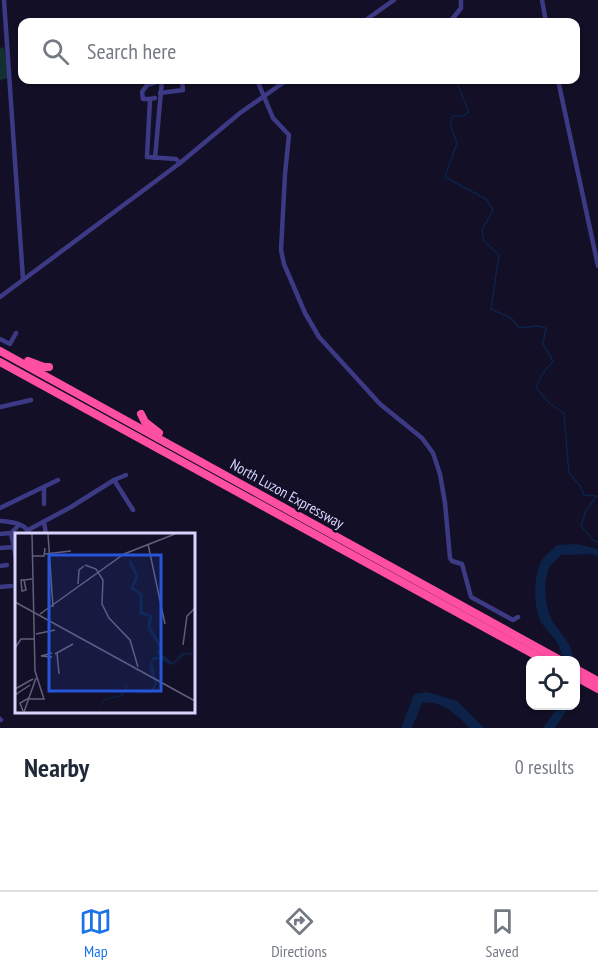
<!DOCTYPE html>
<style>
:root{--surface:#fff;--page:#f2f2f3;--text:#1f2937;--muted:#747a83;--line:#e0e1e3;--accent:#1a73e8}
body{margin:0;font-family:"PT Sans Narrow",sans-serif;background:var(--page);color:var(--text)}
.controls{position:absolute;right:18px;bottom:18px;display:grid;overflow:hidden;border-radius:12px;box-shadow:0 2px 4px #0004}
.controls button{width:54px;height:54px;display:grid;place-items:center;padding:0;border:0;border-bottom:2px solid var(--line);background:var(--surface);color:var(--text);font:30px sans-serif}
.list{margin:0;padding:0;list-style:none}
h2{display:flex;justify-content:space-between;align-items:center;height:78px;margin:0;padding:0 24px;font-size:26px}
h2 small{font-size:20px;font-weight:400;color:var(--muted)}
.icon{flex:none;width:33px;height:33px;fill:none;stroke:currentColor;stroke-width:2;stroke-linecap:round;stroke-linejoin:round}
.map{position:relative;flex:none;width:598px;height:728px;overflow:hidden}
.search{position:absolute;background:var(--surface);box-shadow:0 2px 4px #0004;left:18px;right:18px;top:18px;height:66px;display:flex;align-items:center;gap:15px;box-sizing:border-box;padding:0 21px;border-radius:12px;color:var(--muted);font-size:22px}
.sheet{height:162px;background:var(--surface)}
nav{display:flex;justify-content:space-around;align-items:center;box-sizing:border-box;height:84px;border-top:2px solid var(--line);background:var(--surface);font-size:16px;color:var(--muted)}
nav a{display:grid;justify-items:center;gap:3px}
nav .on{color:var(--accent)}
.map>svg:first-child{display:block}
.green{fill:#12302f}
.water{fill:#0c2248}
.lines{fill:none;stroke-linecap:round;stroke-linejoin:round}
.stream{stroke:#0c2248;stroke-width:1.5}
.minor{stroke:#3d3a85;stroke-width:4.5}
.highway{stroke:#ff4fa3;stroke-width:8}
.labels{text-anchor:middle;stroke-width:5;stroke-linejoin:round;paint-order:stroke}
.street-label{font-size:15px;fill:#d9d4ff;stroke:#130f26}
.inset-river{fill:none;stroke:#0c2248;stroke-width:3}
.inset-road{fill:none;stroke:#625e7d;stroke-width:1.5}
.view{fill:#2655da;fill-opacity:0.15;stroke:#2655da;stroke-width:3}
.inset-edge{fill:none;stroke:#d9d4ff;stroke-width:3}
</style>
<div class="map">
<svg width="598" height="728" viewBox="0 0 598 728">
<rect width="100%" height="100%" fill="#130f26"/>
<!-- green -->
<polygon class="green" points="4,47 8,78 0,80 0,48"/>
<!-- water -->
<g class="water">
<path d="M576 544 598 549V557L592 554 561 555C558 558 554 562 551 565 542 579 545 606 552 620 561 635 572 642 573 660H563C560 642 554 639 543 625 533 611 533 577 541 562 544 556 552 550 557 545Z"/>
<path d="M427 692 457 701 484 728H470C457 715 441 700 422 703L412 728H401L414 694Z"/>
<polygon points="559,706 569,706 555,728 543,728"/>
</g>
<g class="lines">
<!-- stream -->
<path class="stream" d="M457 80C457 88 466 102 469 112L463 116H453L450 125 457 143 445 177 486 199 493 210 482 230 484 241 499 255 491 309 511 318 519 328 537 326 546 328 543 344 553 361 543 373 536 387 549 403 564 413 569 473 580 486 584 495 597 496 586 510 581 526 593 540 598 542"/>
<!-- minor -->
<g class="minor">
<polyline points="4,0 23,279"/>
<polyline points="542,0 546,22"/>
<polyline points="363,22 394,0"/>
<polyline points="450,22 461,8 461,0"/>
<polyline points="257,80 273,118 289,135 285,174 281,250 284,264 305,313 319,337 380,404 422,438 433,453 440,474 445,503 450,558 452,561 462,564 471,597 513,620 518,617"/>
<polyline points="558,80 598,266"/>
<polyline points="160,93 183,90 182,80"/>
<polyline points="155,98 150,99 147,157 176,159 180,163"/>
<polyline points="150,99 143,99 142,92 147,85 162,80"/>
<polyline points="155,158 162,80 165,80"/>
<polyline points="0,297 180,163 240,113 287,80"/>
<polyline points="0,339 10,344 16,333"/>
<polyline points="0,407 31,400"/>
<polyline points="114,480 133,510"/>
<polyline points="44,487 44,504"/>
<polyline points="0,508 58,480"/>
<path d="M0 521C11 522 26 523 29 534"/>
<polyline points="44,522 46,534"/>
<polyline points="28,530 71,507 114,480 126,475"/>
<polyline points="11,533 16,558"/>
<polyline points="0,534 11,533 19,525"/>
<polyline points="0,548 14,547"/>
<polyline points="0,566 7,565"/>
<polyline points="0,587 11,586"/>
<polyline points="0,719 1,720"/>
</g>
<!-- highway -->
<g class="highway">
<polyline points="0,351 560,660"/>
<polyline points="28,361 44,367 49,367"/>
<polyline points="0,362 544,660"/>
<polyline points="141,414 145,422 159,433"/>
<polyline points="576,669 598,681"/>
<polyline points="576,677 598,689"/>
</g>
</g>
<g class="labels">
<!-- street labels -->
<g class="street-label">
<text transform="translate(287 494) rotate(29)" y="5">North Luzon Expressway</text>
</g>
</g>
<!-- overview -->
<g transform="translate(15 533)">
<rect width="180" height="180" fill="#130f26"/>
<path d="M167 120H180V121L168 122 159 131 156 132 145 126 137 128 142 151 137 159 126 161 113 153 107 163 90 167 82 179 89 166 106 162 112 152 126 160 135 158 140 151 134 134 138 124H145L158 130Z" fill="#0c2248"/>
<path class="inset-river" d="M115 28 122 43 117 55 126 61V80L136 83 134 94 146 115 143 120 156 130"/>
<path class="inset-road" d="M33 1 38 74M133 11 150 91M30 21 56 18M17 23H29L30 15M70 32 81 36 88 47 87 71 94 85 115 107 123 134M9 47 11 57 7 58 6 47H9L17 46M63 51 64 37 69 33M0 69 180 168M25 81 109 21 160 1M21 101 40 97M168 112 172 83 180 75M0 115 6 106H20M42 120 44 141M40 121 58 111M37 124 26 123 37 120M0 156 18 146M0 162 15 152M14 166H29L20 138 17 1M8 178 5 170 14 165M9 179 21 145"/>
<path class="view" d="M34 22H146V158H34Z"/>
<rect width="180" height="180" class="inset-edge"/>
</g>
</svg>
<div class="controls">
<button><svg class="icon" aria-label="locate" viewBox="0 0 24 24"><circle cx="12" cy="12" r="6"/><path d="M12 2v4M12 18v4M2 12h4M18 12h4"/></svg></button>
</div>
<div class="search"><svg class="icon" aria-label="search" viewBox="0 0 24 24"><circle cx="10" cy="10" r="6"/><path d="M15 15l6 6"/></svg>Search here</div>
</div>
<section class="sheet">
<h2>Nearby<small>0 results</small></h2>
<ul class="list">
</ul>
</section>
<nav>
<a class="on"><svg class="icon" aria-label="map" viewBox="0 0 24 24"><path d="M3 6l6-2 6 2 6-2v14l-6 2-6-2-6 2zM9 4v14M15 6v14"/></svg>Map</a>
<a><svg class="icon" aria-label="directions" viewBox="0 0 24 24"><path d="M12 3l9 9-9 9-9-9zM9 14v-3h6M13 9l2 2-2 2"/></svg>Directions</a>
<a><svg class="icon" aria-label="saved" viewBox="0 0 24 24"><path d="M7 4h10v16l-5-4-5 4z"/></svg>Saved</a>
</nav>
